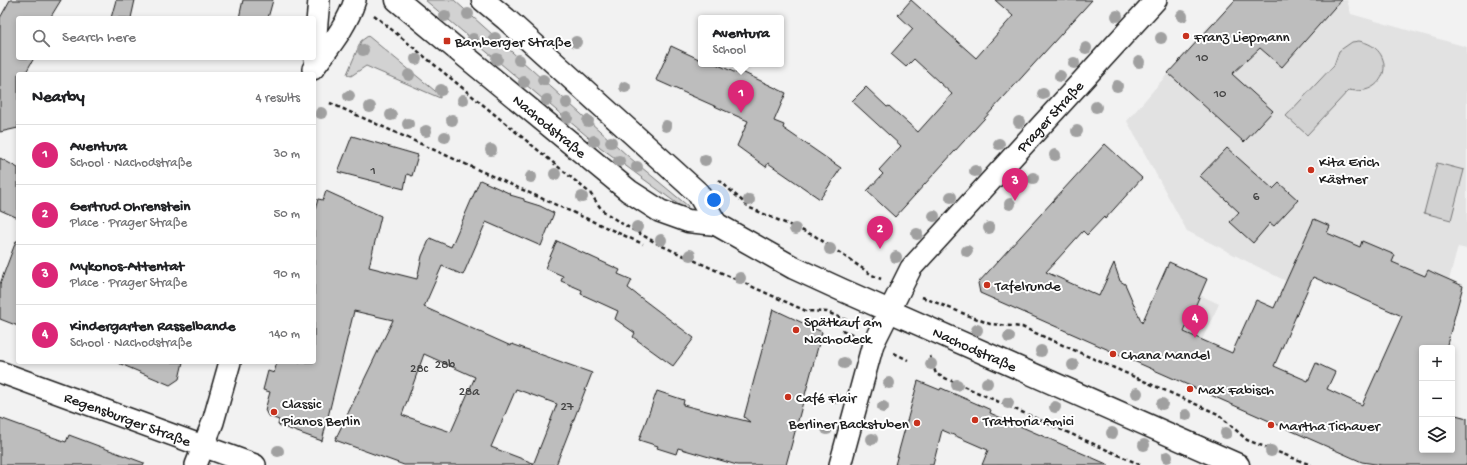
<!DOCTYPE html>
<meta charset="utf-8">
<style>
:root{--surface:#fff;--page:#f6f6f6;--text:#202124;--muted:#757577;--line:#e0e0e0;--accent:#db2777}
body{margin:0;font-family:"Gochi Hand",sans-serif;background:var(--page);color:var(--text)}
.controls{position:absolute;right:12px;bottom:12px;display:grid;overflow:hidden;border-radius:4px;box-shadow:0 2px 6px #0003}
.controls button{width:36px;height:36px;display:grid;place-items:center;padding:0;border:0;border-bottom:1px solid var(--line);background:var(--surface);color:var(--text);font:20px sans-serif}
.you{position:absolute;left:714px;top:200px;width:14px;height:14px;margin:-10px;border:3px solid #fff;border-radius:50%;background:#1a73e8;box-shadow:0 0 0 6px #1a73e833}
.badge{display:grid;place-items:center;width:26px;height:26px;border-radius:50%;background:var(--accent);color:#fff;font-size:13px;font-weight:700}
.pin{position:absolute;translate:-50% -33px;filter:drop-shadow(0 1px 2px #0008)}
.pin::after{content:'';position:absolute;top:21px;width:14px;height:12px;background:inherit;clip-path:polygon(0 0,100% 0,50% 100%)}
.popup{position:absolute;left:698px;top:15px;width:86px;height:52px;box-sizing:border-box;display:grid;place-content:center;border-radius:4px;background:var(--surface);filter:drop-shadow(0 1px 3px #0005);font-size:13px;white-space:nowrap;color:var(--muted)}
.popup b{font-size:15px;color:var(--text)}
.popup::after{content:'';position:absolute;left:50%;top:100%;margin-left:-8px;border:8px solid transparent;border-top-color:var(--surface)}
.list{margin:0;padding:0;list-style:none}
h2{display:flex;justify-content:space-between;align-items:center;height:52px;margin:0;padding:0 16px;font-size:17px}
h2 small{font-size:13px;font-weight:400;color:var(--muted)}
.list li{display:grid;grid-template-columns:26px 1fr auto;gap:12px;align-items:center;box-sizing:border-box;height:60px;padding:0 16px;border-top:1px solid var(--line)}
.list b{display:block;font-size:15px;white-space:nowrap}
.list p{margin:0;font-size:13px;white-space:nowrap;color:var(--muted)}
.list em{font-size:13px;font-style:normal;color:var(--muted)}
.icon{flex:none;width:22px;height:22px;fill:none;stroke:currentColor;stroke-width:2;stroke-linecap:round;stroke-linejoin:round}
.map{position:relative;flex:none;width:1467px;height:465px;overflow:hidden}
.search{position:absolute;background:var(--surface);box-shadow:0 2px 6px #0003;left:16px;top:16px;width:300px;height:44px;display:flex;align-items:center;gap:10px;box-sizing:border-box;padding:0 14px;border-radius:4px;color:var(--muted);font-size:15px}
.panel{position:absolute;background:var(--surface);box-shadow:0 2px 6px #0003;left:16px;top:72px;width:300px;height:292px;border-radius:4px}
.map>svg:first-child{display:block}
.built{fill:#e2e2e2}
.green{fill:#d2d2d2;stroke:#777}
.building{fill:#bdbdbd;stroke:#1c1c1c;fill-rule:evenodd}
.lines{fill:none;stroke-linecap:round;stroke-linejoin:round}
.minor-casing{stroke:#1c1c1c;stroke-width:24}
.secondary-casing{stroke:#1c1c1c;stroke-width:25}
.path{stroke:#1c1c1c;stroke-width:2.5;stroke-dasharray:4 3;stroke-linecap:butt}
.minor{stroke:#fff;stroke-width:21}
.secondary{stroke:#fff;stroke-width:22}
.tree{fill:#a0a0a0}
.poi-dot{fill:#c8321e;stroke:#fff;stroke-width:1.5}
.labels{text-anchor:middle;stroke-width:4;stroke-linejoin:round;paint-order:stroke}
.number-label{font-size:13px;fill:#444}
.poi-label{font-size:15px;fill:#1c1c1c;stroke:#fff;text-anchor:start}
.street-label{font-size:15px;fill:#1c1c1c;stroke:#fff}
</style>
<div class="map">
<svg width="1467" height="465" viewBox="0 0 1467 465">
<rect width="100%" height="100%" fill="#f2f2f2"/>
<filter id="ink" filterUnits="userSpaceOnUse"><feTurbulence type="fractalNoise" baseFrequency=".025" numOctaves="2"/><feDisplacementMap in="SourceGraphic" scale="8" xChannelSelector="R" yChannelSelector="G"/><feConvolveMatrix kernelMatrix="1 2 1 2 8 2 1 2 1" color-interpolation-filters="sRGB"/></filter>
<g filter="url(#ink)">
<!-- built -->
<g class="built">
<polygon points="1341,0 1347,0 1351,14 1467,47 1467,249 1458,247 1449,280 1428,270 1425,276 1392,262 1395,255 1363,241 1360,247 1327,233 1329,226 1314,220 1286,281 1187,231 1127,121 1212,22 1251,57 1259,48 1282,67"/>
<polygon points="1200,295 1219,304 1201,342 1187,336 1182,330"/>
</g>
<!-- green -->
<g class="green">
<polygon points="425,0 454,0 629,157 688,206 687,208 683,208 600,147"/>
<polygon points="368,36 440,95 440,98 366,66 351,76 347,74 361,41"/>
<path d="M1359 41C1398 48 1389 98 1349 90L1307 135 1286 116 1334 65 1339 51 1352 42Z"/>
<polygon points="1437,163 1464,170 1451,220 1424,213"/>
</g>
<!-- building -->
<g class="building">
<polygon points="10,0 61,0 50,18 18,18 18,58 34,58 25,74 18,74 18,128 0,132 0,18"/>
<polygon points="116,0 135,0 131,18 111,18"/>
<polygon points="243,0 273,0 268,18 239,18"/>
<polygon points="911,0 976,58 1013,16 995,0 1092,0 895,217 867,191 883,174 879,170 901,146 852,101 866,87 887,107 889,106 918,132 952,94 914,59 906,67 891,54 913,29 898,15"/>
<polygon points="1235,0 1341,0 1282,67 1260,48 1232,74 1273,111 1244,142 1168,73"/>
<polygon points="671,46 701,60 701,64 716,64 736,73 738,70 786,93 774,121 784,125 783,128 841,168 820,199 768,163 766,167 737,146 748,121 656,80"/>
<polygon points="352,136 418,155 412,176 407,174 404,189 338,172"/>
<path d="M1105 144 1142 178 1105 219 1104 217 1087 235 1083 231 1046 272 1099 296 1114 263 1120 281 1125 284 1142 323 1169 262 1207 279 1184 332 1232 353 1256 300 1274 308 1314 219 1330 226 1327 233 1360 247 1362 241 1395 255 1392 262 1425 276 1428 270 1436 274 1463 286 1446 348H1422V450H1452V414L1467 418V465H1382L1362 462 980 293 978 283ZM1313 277 1402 316 1362 405 1327 389 1335 372 1316 363 1308 381 1274 366Z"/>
<polygon points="1227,148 1273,189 1279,183 1298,200 1274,226 1270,223 1253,243 1230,222 1239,212 1200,176"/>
<polygon points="0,158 18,168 18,218 0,210"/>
<path d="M480 180 511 194 510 195 524 199V201L540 206 554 213 541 246 486 222 463 275 442 266 424 307 511 346 512 344 592 373 556 465H533L557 404 516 389 491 447 533 463 532 465H404L335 440 393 320 354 311 322 441 278 425 279 420 268 416 265 410 270 392 263 390 268 371 274 373 277 362H314V214L318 199 323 200 326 191 381 216 369 267 417 279 422 256 430 238 451 247ZM424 354 475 377 451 432 402 415Z"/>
<polygon points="16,241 18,241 18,326 0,319 0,284"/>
<polygon points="557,241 620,270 618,274 632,280 628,288 694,338 673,366 633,337 635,333 615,319 618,311 581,294 582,290 561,281 563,276 545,268"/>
<polygon points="773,309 822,332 786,465 737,465 678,448 676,454 657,448 658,446 639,440 657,391 684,400 683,405 750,422 744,417"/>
<polygon points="116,362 183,362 179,379 170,385"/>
<polygon points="918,381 940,390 941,388 991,410 990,413 1109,465 982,465 988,450 942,430 933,465 895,465"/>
<polygon points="0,418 66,442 69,435 144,463 144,465 0,465"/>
</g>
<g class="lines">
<!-- minor casing -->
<g class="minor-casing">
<g id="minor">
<polyline points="314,56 319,0"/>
<path d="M313 69C329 47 347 26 355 0"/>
<path id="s1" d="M0 372 255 465"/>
<polyline points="196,465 213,422 230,362"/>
<path id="s2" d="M840 465 873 344 911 268 1156 0"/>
</g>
</g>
<!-- secondary casing -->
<g class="secondary-casing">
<g id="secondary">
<path id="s3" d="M397 0 629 191 660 211 688 221 716 224 794 268 842 290 1238 465"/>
<polyline points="483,0 506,19 698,193 716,224"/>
</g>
</g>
<!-- path -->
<g class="path">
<polyline points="374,15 590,193 602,210 619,222 660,245 806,311 827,312 858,325"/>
<polyline points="330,103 643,244"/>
<polyline points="719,180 750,208 815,236 872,275 881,279"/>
<polyline points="922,297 990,324 1022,327 1218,414 1247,440 1311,465"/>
<polyline points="842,330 854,335"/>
<polyline points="894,353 908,360"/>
<polyline points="930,356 936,374 1141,465"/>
</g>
<!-- minor -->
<use href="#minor" class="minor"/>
<!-- secondary -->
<use href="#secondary" class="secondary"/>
</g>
<!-- trees -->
<g class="tree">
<circle cx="468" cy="14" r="6"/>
<circle cx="445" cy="16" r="6"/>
<circle cx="1117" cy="16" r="6"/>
<circle cx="1182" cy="16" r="6"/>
<circle cx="495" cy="38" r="6"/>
<circle cx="1161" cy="38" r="6"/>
<circle cx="473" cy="39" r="6"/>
<circle cx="576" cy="42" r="6"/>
<circle cx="1086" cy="48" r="6"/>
<circle cx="363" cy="50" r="6"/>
<circle cx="416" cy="59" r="6"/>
<circle cx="497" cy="59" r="6"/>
<circle cx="519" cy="60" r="6"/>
<circle cx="1139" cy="62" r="6"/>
<circle cx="1074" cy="63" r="6"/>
<circle cx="409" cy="75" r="6"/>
<circle cx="1060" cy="76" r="6"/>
<circle cx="543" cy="80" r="6"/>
<circle cx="524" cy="82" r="6"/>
<circle cx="1117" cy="86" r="6"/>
<circle cx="625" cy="87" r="6"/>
<circle cx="441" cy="90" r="6"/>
<circle cx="1043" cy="94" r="6"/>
<circle cx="349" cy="96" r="6"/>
<circle cx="463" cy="100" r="6"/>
<circle cx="547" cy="100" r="6"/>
<circle cx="567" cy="103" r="6"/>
<circle cx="370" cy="107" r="6"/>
<circle cx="1096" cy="107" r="6"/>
<circle cx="321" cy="113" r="6"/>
<circle cx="391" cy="115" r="6"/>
<circle cx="567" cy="118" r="6"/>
<circle cx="452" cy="120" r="6"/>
<circle cx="588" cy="121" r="6"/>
<circle cx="1019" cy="122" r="6"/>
<circle cx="408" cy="124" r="6"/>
<circle cx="666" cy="126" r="6"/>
<circle cx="426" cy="131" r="6"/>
<circle cx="1077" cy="131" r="6"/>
<circle cx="445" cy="137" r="6"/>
<circle cx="594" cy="141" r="6"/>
<circle cx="611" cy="142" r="6"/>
<circle cx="999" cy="144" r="6"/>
<circle cx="491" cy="150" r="6"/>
<circle cx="1055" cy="155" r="6"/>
<circle cx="705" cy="160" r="6"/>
<circle cx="619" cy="161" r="6"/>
<circle cx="637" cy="167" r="6"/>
<circle cx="975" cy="171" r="6"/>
<circle cx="555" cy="174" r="6"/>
<circle cx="531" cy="177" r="6"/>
<circle cx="1033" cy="178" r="6"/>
<circle cx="582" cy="197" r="6"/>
<circle cx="951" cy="197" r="6"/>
<circle cx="749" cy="200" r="6"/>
<circle cx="1010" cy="204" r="6"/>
<circle cx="934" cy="216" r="6"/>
<circle cx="637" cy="227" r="6"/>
<circle cx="989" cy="228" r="6"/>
<circle cx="795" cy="229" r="6"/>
<circle cx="917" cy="234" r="6"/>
<circle cx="661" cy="240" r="6"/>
<circle cx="830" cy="249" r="6"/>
<circle cx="967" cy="251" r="6"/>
<circle cx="690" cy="255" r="6"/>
<circle cx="896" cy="257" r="6"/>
<circle cx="740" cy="278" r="6"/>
<circle cx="977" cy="330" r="6"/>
<circle cx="1009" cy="337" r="6"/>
<circle cx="1041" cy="351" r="6"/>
<circle cx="844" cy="363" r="6"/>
<circle cx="931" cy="364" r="6"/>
<circle cx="1073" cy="365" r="6"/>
<circle cx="889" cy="383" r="6"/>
<circle cx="987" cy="383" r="6"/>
<circle cx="957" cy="385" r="6"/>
<circle cx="1137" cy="393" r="6"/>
<circle cx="835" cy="398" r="6"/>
<circle cx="1008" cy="403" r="6"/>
<circle cx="1162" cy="404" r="6"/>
<circle cx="883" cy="407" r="6"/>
<circle cx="1055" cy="407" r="6"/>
<circle cx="1186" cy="415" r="6"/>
<circle cx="827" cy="429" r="6"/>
<circle cx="1112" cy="433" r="6"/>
<circle cx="1226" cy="433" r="6"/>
<circle cx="872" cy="439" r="6"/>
<circle cx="1144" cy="445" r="6"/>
<circle cx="278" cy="451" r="6"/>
<circle cx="1271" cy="451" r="6"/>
<circle cx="1167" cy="457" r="6"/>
</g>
</g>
<!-- markers -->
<g class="poi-dot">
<circle cx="1186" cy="36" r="4"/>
<rect x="443" y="37" width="8" height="8" rx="2"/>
<circle cx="1311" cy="170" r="4"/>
<circle cx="987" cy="285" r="4"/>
<circle cx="796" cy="330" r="4"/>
<circle cx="1113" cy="354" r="4"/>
<circle cx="1190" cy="389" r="4"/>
<circle cx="788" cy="397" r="4"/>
<circle cx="274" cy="412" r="4"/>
<circle cx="975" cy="420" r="4"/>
<circle cx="917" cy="423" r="4"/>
<circle cx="1271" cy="425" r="4"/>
</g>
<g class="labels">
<!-- number labels -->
<g class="number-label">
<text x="1202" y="61">10</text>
<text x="1220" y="97">10</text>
<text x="373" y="174">1</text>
<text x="1256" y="200">6</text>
<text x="445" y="368">28b</text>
<text x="419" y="372">28c</text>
<text x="469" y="395">28a</text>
<text x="567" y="410">27</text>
</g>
<!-- poi labels -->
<g class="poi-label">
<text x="1194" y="41">Franz Liepmann</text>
<text x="455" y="46">Bamberger Straße</text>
<text x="1319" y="166">Kita Erich<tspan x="1319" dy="17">Kästner</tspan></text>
<text x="995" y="290">Tafelrunde</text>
<text x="804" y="326">Spätkauf am<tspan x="804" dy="17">Nachodeck</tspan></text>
<text x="1121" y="359">Chana Mandel</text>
<text x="1198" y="394">Max Fabisch</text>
<text x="796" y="402">Café Flair</text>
<text x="282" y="408">Classic<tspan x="282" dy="17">Pianos Berlin</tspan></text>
<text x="983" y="425">Trattoria Amici</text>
<text x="909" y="428" text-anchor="end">Berliner Backstuben</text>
<text x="1279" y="430">Martha Tichauer</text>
</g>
<!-- street labels -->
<g class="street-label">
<text dy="5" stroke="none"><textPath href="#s2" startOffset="416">Prager Straße</textPath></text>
<text dy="5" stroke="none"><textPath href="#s3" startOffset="198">Nachodstraße</textPath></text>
<text dy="5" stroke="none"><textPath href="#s3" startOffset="683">Nachodstraße</textPath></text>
<text dy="5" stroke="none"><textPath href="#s1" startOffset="136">Regensburger Straße</textPath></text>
</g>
</g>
</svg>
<div class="controls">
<button>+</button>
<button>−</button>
<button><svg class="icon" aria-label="layers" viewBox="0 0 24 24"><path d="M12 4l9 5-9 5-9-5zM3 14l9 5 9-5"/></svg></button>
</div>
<div class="you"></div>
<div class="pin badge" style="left:741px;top:113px">1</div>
<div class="popup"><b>Aventura</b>School</div>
<div class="pin badge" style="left:880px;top:249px">2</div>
<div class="pin badge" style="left:1015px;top:201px">3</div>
<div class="pin badge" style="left:1195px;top:338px">4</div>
<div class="search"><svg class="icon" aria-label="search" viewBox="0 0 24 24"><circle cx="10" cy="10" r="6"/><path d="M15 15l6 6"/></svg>Search here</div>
<section class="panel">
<h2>Nearby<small>4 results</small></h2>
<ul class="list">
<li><span class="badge">1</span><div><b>Aventura</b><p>School · Nachodstraße</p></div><em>30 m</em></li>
<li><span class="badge">2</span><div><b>Gertrud Ohrenstein</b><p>Place · Prager Straße</p></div><em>50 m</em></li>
<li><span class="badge">3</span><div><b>Mykonos-Attentat</b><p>Place · Prager Straße</p></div><em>90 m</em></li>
<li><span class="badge">4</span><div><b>Kindergarten Rasselbande</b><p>School · Nachodstraße</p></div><em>140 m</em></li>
</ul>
</section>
</div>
